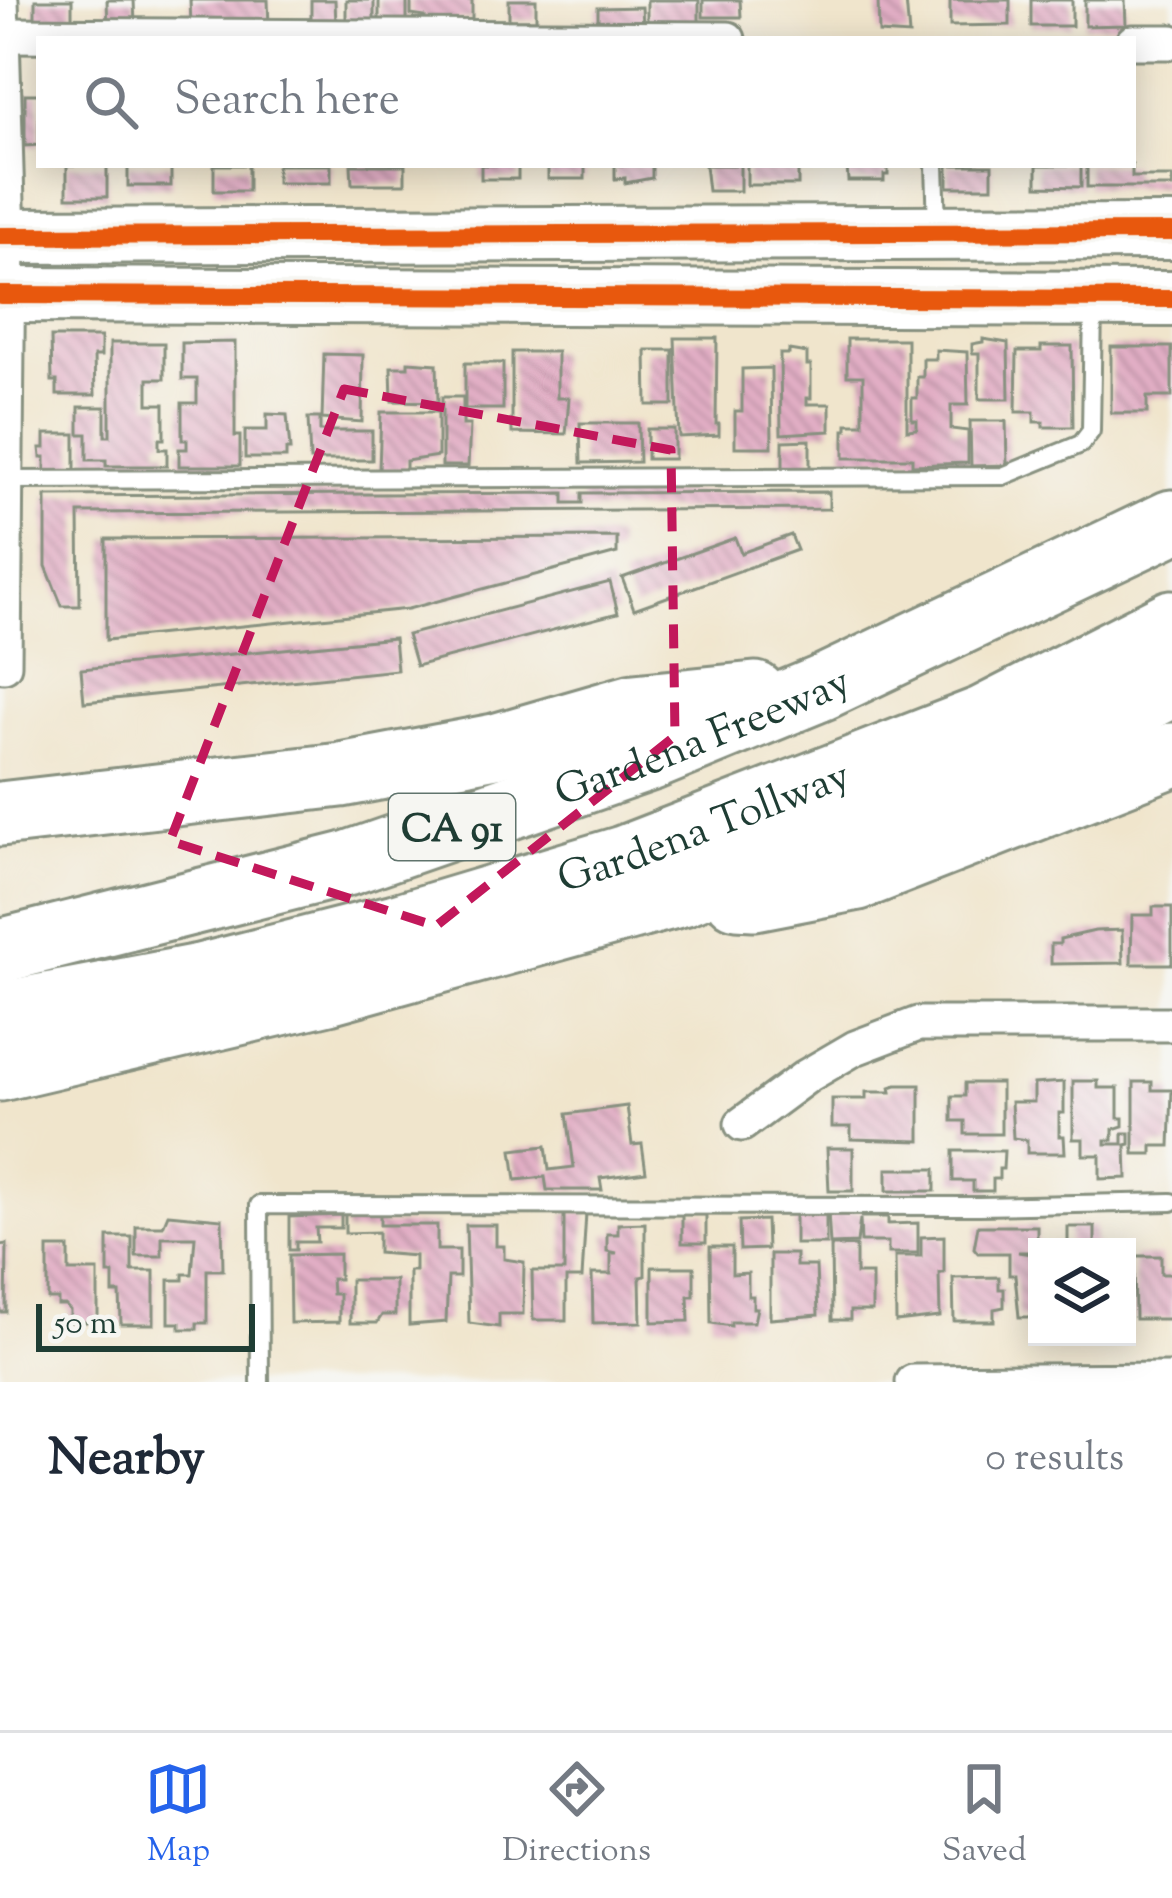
<!DOCTYPE html>
<style>
:root{--surface:#fff;--page:#f2f2f3;--text:#1f2937;--muted:#747a83;--line:#e0e1e3;--accent:#2563eb}
body{margin:0;font-family:"Sorts Mill Goudy",serif;background:var(--page);color:var(--text)}
.controls{position:absolute;right:36px;bottom:36px;display:grid;overflow:hidden;border-radius:0px;box-shadow:0 6px 30px #0003}
.controls button{width:108px;height:108px;display:grid;place-items:center;padding:0;border:0;border-bottom:3px solid var(--line);background:var(--surface);color:var(--text);font:60px sans-serif}
.scale{position:absolute;left:36px;bottom:30px;width:219px;box-sizing:border-box;padding-left:12px;border:6px solid #1f3d34;border-top:0;font-size:33px;line-height:42px;white-space:nowrap;color:#1f3d34;-webkit-text-stroke:9px #f6f6f2;paint-order:stroke}
.list{margin:0;padding:0;list-style:none}
h2{display:flex;justify-content:space-between;align-items:center;height:156px;margin:0;padding:0 48px;font-size:51px}
h2 small{font-size:39px;font-weight:400;color:var(--muted)}
.icon{flex:none;width:66px;height:66px;fill:none;stroke:currentColor;stroke-width:2;stroke-linecap:round;stroke-linejoin:round}
.map{position:relative;flex:none;width:1172px;height:1382px;overflow:hidden}
.search{position:absolute;background:var(--surface);box-shadow:0 6px 30px #0003;left:36px;right:36px;top:36px;height:132px;display:flex;align-items:center;gap:30px;box-sizing:border-box;padding:0 42px;border-radius:0px;color:var(--muted);font-size:45px}
.sheet{height:348px;background:var(--surface)}
nav{display:flex;justify-content:space-around;align-items:center;box-sizing:border-box;height:168px;border-top:3px solid var(--line);background:var(--surface);font-size:33px;color:var(--muted)}
nav a{display:grid;justify-items:center;gap:6px}
nav .on{color:var(--accent)}
.map>svg:first-child{display:block}
.building{fill:url(#building-back-hatch)}
.lines{fill:none;stroke-linecap:round;stroke-linejoin:round}
.service-casing{stroke:#889180;stroke-width:22}
.minor-casing{stroke:#889180;stroke-width:39}
.primary-casing{stroke:#889180;stroke-width:60}
.motorway-casing{stroke:#889180;stroke-width:69}
.service{stroke:#fff;stroke-width:16}
.minor{stroke:#fff;stroke-width:33}
.primary{stroke:#fff;stroke-width:54}
.motorway{stroke:#fff;stroke-width:63}
.cycleway-casing{stroke:#f6f6f2;stroke-width:26}
.cycleway{stroke:#e8590c;stroke-width:18}
.marked{fill:none;stroke:#c2185b;stroke-width:9;stroke-dasharray:24 15;stroke-linejoin:round}
.labels{text-anchor:middle;stroke-width:12;stroke-linejoin:round;paint-order:stroke}
.shield{fill:#f6f6f2;stroke:#60746d;stroke-width:3}
.shield-label{font-size:39px;font-weight:bold;fill:#1f3d34}
.street-label{font-size:42px;fill:#1f3d34;stroke:#f6f6f2}
</style>
<div class="map">
<svg width="1172" height="1382" viewBox="0 0 1172 1382">
<defs>
<pattern id="building-back-hatch" width="6" height="6" patternUnits="userSpaceOnUse" patternTransform="scale(3)"><rect width="6" height="6" fill="#e2aec5"/><path d="M-1 5l2 2M0 0l6 6M5-1l2 2" fill="none" stroke="#b78fa1"/></pattern>
</defs>
<rect width="100%" height="100%" fill="#f6f6f2"/>
<filter id="ink" filterUnits="userSpaceOnUse"><feTurbulence type="fractalNoise" baseFrequency=".00833" numOctaves="2"/><feDisplacementMap in="SourceGraphic" scale="24" xChannelSelector="R" yChannelSelector="G"/><feConvolveMatrix kernelMatrix="1 2 1 2 8 2 1 2 1" color-interpolation-filters="sRGB"/></filter>
<filter id="wash" filterUnits="userSpaceOnUse"><feTurbulence type="fractalNoise" baseFrequency=".004" numOctaves="4" result="noise"/><feDisplacementMap in="SourceGraphic" scale="48" xChannelSelector="R" yChannelSelector="G"/><feGaussianBlur stdDeviation="2.7" result="paint"/><feColorMatrix in="noise" values="0 0 0 0 0 0 0 0 0 0 0 0 0 0 0 0 0 1.4 0 .05"/><feComposite in="paint" operator="in"/></filter>
<g filter="url(#wash)">
<rect width="100%" height="100%" fill="#f0e5cc"/>
<g id="blocks">
<!-- building -->
<g class="building">
<rect x="35" y="0" width="37" height="29"/>
<polygon points="107,0 134,0 135,26 108,27"/>
<polygon points="190,0 268,0 269,27 191,25"/>
<polygon points="311,0 335,0 336,25 311,25"/>
<rect x="346" y="0" width="28" height="27"/>
<rect x="379" y="0" width="28" height="27"/>
<polygon points="411,0 472,0 472,20 456,20 456,36 424,25 425,17 411,15"/>
<rect x="509" y="0" width="27" height="20"/>
<polygon points="647,0 699,0 699,28 598,24 598,8 642,7 643,25 647,24"/>
<polygon points="703,0 740,0 741,17 703,17"/>
<polygon points="878,0 906,0 909,35 879,33"/>
<polygon points="950,0 1010,0 1010,25 950,26"/>
<rect x="1031" y="0" width="41" height="26"/>
<polygon points="1085,0 1125,0 1126,25 1085,26"/>
<polygon points="25,94 39,94 39,145 25,146"/>
<rect x="67" y="165" width="40" height="32"/>
<rect x="128" y="165" width="43" height="21"/>
<rect x="214" y="165" width="34" height="26"/>
<rect x="277" y="165" width="54" height="18"/>
<polygon points="351,165 405,165 405,184 352,184"/>
<rect x="481" y="165" width="37" height="14"/>
<rect x="548" y="165" width="37" height="14"/>
<polygon points="615,165 652,165 652,178 625,183 625,178 615,179"/>
<polygon points="705,165 740,165 740,191 708,191"/>
<rect x="747" y="165" width="51" height="20"/>
<polygon points="847,165 888,165 888,175 884,175 884,181 848,181"/>
<rect x="948" y="165" width="44" height="22"/>
<polygon points="1037,165 1081,165 1081,187 1037,186"/>
<polygon points="1087,165 1132,165 1132,177 1172,177 1172,187 1087,187"/>
<polygon points="51,337 101,337 101,356 94,356 95,395 57,395 57,381 52,381"/>
<polygon points="675,338 717,338 716,424 719,424 719,435 679,437"/>
<polygon points="847,339 907,339 907,430 917,429 917,420 912,420 912,398 917,398 917,377 923,377 923,359 936,359 936,350 967,352 968,405 951,405 951,429 968,431 968,463 912,465 912,458 844,458 844,430 847,430 847,424 863,424 863,376 847,376"/>
<polygon points="983,339 1008,343 1009,399 979,399 979,353 972,353 972,344 983,342"/>
<polygon points="235,342 235,436 240,436 240,466 179,466 179,449 187,449 187,440 182,440 182,403 197,403 197,379 182,379 182,343"/>
<polygon points="110,343 164,343 164,379 148,379 148,404 164,404 164,439 159,439 159,449 167,449 167,466 106,466 106,460 87,460 87,434 79,434 79,407 105,407 105,436 110,436"/>
<polygon points="1041,346 1072,346 1073,427 1043,427 1043,422 1034,422 1034,412 1016,412 1017,351 1041,351"/>
<polygon points="1111,347 1172,347 1172,397 1147,397 1147,413 1111,413"/>
<polygon points="646,350 673,350 673,405 647,405"/>
<polygon points="789,350 807,353 807,365 811,365 811,398 807,398 807,404 830,404 830,431 781,434 780,354 789,354"/>
<polygon points="512,352 557,352 557,398 569,398 566,434 512,433"/>
<polygon points="324,354 363,355 362,422 322,419"/>
<polygon points="408,362 437,364 438,402 392,401 391,367 408,367"/>
<rect x="465" y="363" width="38" height="46"/>
<polygon points="771,368 772,447 735,447 735,411 742,411 742,369"/>
<polygon points="442,397 463,397 463,425 470,425 468,466 442,466"/>
<polygon points="381,412 438,412 438,456 406,461 406,470 379,470"/>
<polygon points="267,414 287,415 290,450 286,450 286,458 245,458 245,430 267,430"/>
<polygon points="308,418 320,418 320,431 372,431 372,460 310,460"/>
<polygon points="970,421 1006,421 1007,465 971,466"/>
<polygon points="580,423 638,423 639,462 581,463"/>
<rect x="647" y="429" width="27" height="30"/>
<polygon points="45,434 75,434 75,472 45,472 45,457 41,457 40,448 45,448"/>
<polygon points="810,440 810,468 783,468 783,441"/>
<polygon points="829,492 829,509 79,513 80,606 62,606 46,566 46,496 564,493 564,503 582,503 582,493"/>
<polygon points="791,535 797,550 634,609 622,578 735,538 741,553"/>
<polygon points="617,537 617,553 408,609 106,640 106,539"/>
<polygon points="610,582 618,613 416,666 407,635"/>
<polygon points="394,638 397,670 84,702 81,669"/>
<polygon points="1153,907 1172,907 1172,964 1131,964 1132,915 1153,915"/>
<polygon points="1122,930 1123,963 1051,964 1051,944 1060,944 1060,939 1095,931"/>
<polygon points="1073,1081 1098,1081 1098,1088 1118,1088 1118,1118 1123,1118 1123,1126 1113,1129 1113,1140 1106,1140 1106,1144 1123,1144 1123,1133 1130,1133 1130,1144 1126,1145 1127,1178 1100,1179 1100,1155 1083,1155 1083,1139 1073,1139"/>
<polygon points="1064,1082 1064,1113 1059,1113 1059,1136 1064,1136 1065,1153 1027,1153 1027,1140 1013,1138 1011,1102 1034,1102 1034,1084"/>
<polygon points="1134,1082 1152,1082 1152,1090 1172,1090 1170,1146 1152,1146 1152,1154 1134,1154"/>
<polygon points="965,1083 1001,1083 1001,1134 965,1134 965,1121 952,1121 952,1096 965,1096"/>
<polygon points="896,1085 920,1085 920,1141 851,1139 851,1127 832,1127 832,1099 866,1099 866,1092 891,1092 890,1087"/>
<polygon points="627,1106 632,1145 642,1144 646,1172 600,1178 602,1190 547,1190 545,1177 516,1180 512,1150 546,1146 549,1170 574,1167 567,1114"/>
<polygon points="827,1148 853,1148 853,1191 829,1191"/>
<polygon points="953,1151 1004,1151 1003,1169 999,1169 999,1179 993,1179 993,1191 973,1191 973,1181 953,1181"/>
<rect x="887" y="1169" width="48" height="22"/>
<polygon points="828,1212 865,1212 862,1217 888,1217 888,1224 918,1223 918,1253 888,1253 888,1242 861,1242 860,1219 857,1243 830,1244"/>
<polygon points="380,1213 380,1225 437,1225 437,1250 459,1250 459,1277 448,1277 446,1322 409,1325 409,1271 415,1271 415,1256 378,1253 378,1232 345,1233 345,1214"/>
<polygon points="564,1213 586,1213 582,1278 566,1278 566,1320 533,1320 532,1271 564,1271"/>
<rect x="682" y="1213" width="24" height="30"/>
<rect x="795" y="1213" width="31" height="31"/>
<polygon points="168,1214 222,1219 223,1270 207,1270 207,1323 197,1323 197,1329 180,1329 180,1323 169,1323 169,1280 183,1280 183,1274 192,1274 195,1237 162,1237 162,1256 136,1256 136,1226 163,1226"/>
<polygon points="341,1215 341,1228 316,1228 317,1242 296,1242 296,1250 289,1250 289,1217"/>
<polygon points="766,1220 767,1249 740,1250 739,1221"/>
<polygon points="645,1223 645,1276 640,1277 641,1322 593,1323 592,1274 611,1274 611,1253 617,1253 607,1251 607,1234 618,1234 618,1224"/>
<polygon points="466,1225 496,1225 496,1246 504,1246 504,1259 524,1262 523,1314 499,1314 499,1327 469,1323"/>
<polygon points="978,1226 1037,1226 1037,1252 1018,1252 1037,1255 1037,1317 1019,1317 1015,1275 1009,1275 1009,1253 978,1253 974,1248"/>
<rect x="1068" y="1227" width="27" height="20"/>
<polygon points="944,1236 944,1273 939,1273 940,1317 896,1322 895,1256 921,1256 921,1237"/>
<polygon points="108,1237 132,1237 132,1271 154,1271 154,1324 121,1324 120,1293 113,1293 113,1274 108,1274"/>
<polygon points="7,1244 6,1312 0,1312 0,1245"/>
<polygon points="831,1246 856,1246 856,1274 872,1274 872,1311 850,1311 850,1320 832,1320"/>
<polygon points="710,1247 732,1247 732,1274 748,1273 748,1296 753,1296 753,1308 757,1308 754,1322 731,1322 731,1326 711,1323"/>
<polygon points="48,1248 69,1248 69,1271 98,1271 98,1322 70,1322 70,1310 65,1305 58,1305 58,1299 48,1299"/>
<polygon points="339,1254 339,1279 331,1279 332,1294 339,1294 339,1322 290,1323 289,1255"/>
<polygon points="770,1254 796,1254 796,1266 816,1266 818,1315 770,1319"/>
<polygon points="1134,1256 1161,1256 1161,1274 1172,1274 1172,1319 1135,1319"/>
<polygon points="652,1267 694,1267 694,1296 688,1296 689,1321 652,1322"/>
<polygon points="999,1277 999,1289 1004,1289 1004,1307 994,1309 994,1321 954,1321 953,1278"/>
<polygon points="350,1280 395,1280 395,1315 382,1315 377,1323 350,1323"/>
</g>
</g>
</g>
<g filter="url(#ink)">
<use href="#blocks" fill-opacity="0" stroke="#889180" stroke-width="3"/>
<g class="lines">
<!-- service casing -->
<g class="service-casing">
<g id="service">
<polyline points="935,165 937,226"/>
<polyline points="6,480 1003,476 1081,444 1091,431 1093,306"/>
<polyline points="260,1382 259,1205 979,1206 1172,1202"/>
</g>
</g>
<!-- minor casing -->
<g class="minor-casing">
<g id="minor">
<polyline points="1,0 8,237 4,665"/>
<polyline points="1,35 728,39"/>
<polyline points="1133,42 1172,42"/>
<polyline points="742,1124 807,1076 855,1048 918,1024 1172,1024"/>
<polyline points="913,1382 1172,1380"/>
</g>
</g>
<!-- primary casing -->
<g class="primary-casing">
<g id="primary">
<polyline points="0,236 1172,232"/>
<polyline points="0,295 1172,299"/>
</g>
</g>
<!-- motorway casing -->
<g class="motorway-casing">
<g id="motorway">
<polyline points="0,814 341,775 495,746 634,706 755,694"/>
<polyline points="737,897 754,898 858,878 1172,755"/>
<path id="s1" d="M0 951 346 864 649 759 822 688 1172 522"/>
<path id="s2" d="M0 1014 200 976 396 926 623 858 984 718 1172 622"/>
<polyline points="0,1069 328,992 682,894 1056,744 1172,685"/>
</g>
</g>
<!-- service -->
<use href="#service" class="service"/>
<!-- minor -->
<use href="#minor" class="minor"/>
<!-- primary -->
<use href="#primary" class="primary"/>
<!-- motorway -->
<use href="#motorway" class="motorway"/>
<!-- cycleway casing -->
<g class="cycleway-casing">
<g id="cycleway">
<polyline points="0,236 1172,232"/>
<polyline points="0,295 1172,299"/>
</g>
</g>
<!-- cycleway -->
<use href="#cycleway" class="cycleway"/>
</g>
</g>
<!-- marked area -->
<path class="marked" d="M344 389 671 450 675 736 436 926 170 841Z"/>
<g class="labels">
<!-- shield labels -->
<rect class="shield" x="389" y="794" width="126" height="66" rx="9"/>
<g class="shield-label">
<text x="452" y="841">CA 91</text>
</g>
<!-- street labels -->
<g class="street-label">
<text dy="15" stroke="none"><textPath href="#s1" startOffset="735">Gardena Freeway</textPath></text>
<text dy="15" stroke="none"><textPath href="#s2" startOffset="729">Gardena Tollway</textPath></text>
</g>
</g>
</svg>
<div class="controls">
<button><svg class="icon" aria-label="layers" viewBox="0 0 24 24"><path d="M12 4l9 5-9 5-9-5zM3 14l9 5 9-5"/></svg></button>
</div>
<div class="scale">50 m</div>
<div class="search"><svg class="icon" aria-label="search" viewBox="0 0 24 24"><circle cx="10" cy="10" r="6"/><path d="M15 15l6 6"/></svg>Search here</div>
</div>
<section class="sheet">
<h2>Nearby<small>0 results</small></h2>
<ul class="list">
</ul>
</section>
<nav>
<a class="on"><svg class="icon" aria-label="map" viewBox="0 0 24 24"><path d="M3 6l6-2 6 2 6-2v14l-6 2-6-2-6 2zM9 4v14M15 6v14"/></svg>Map</a>
<a><svg class="icon" aria-label="directions" viewBox="0 0 24 24"><path d="M12 3l9 9-9 9-9-9zM9 14v-3h6M13 9l2 2-2 2"/></svg>Directions</a>
<a><svg class="icon" aria-label="saved" viewBox="0 0 24 24"><path d="M7 4h10v16l-5-4-5 4z"/></svg>Saved</a>
</nav>
